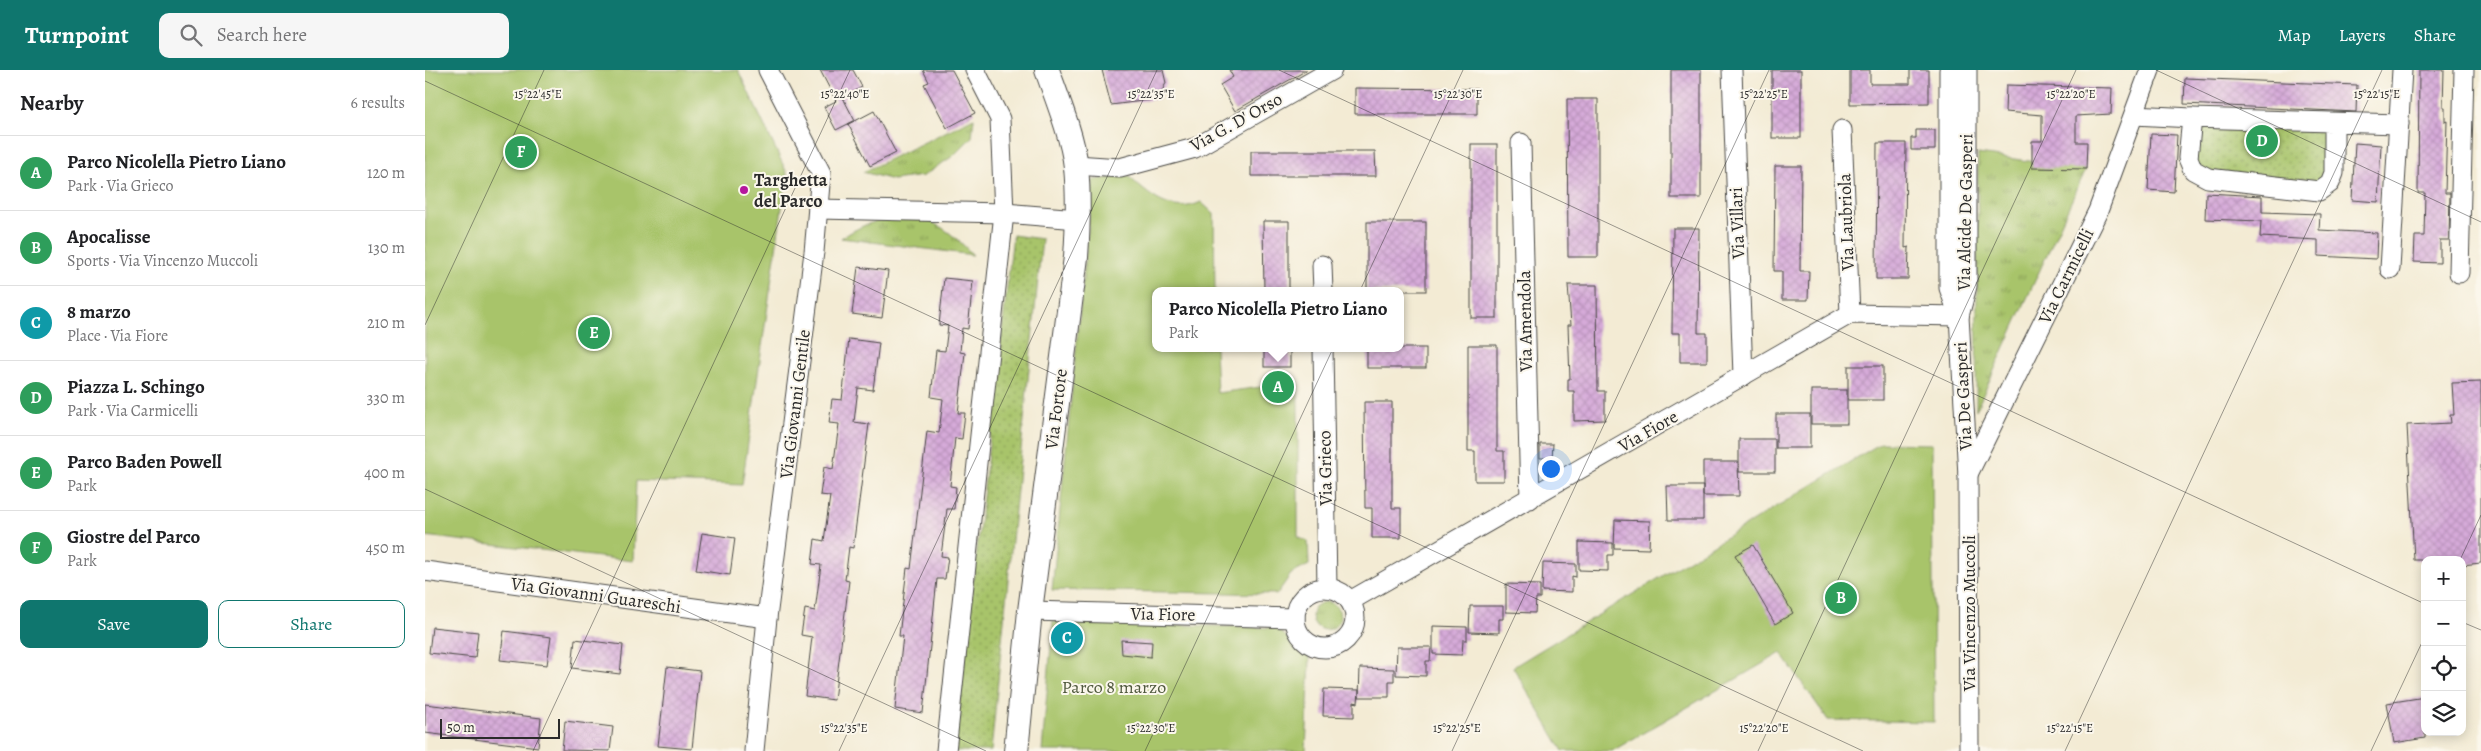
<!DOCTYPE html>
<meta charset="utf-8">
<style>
:root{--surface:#fff;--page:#f6f6f6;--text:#202124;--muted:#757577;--line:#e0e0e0;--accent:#0f766e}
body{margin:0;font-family:Alegreya,serif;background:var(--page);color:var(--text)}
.controls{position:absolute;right:15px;bottom:15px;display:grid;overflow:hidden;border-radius:10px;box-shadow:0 2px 12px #0003}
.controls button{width:45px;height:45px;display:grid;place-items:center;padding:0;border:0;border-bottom:1px solid var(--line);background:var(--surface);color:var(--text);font:25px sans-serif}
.scale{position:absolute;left:15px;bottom:12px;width:120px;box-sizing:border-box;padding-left:5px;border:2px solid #2b2b2b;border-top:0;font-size:14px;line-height:18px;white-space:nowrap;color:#2b2b2b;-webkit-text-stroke:4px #fbf7ec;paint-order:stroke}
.you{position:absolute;left:1125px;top:398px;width:18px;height:18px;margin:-12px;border:4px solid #fff;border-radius:50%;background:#1a73e8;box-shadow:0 0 0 8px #1a73e833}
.badge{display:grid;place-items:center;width:32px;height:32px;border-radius:50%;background:var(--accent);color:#fff;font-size:16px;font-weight:700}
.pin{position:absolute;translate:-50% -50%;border:2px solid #fff;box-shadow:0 1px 5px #0006}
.popup{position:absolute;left:727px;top:217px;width:252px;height:65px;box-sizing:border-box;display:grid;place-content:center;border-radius:10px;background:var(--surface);filter:drop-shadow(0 1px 4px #0005);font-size:16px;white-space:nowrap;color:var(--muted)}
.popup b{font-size:19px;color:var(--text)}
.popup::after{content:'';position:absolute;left:50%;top:100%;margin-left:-10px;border:10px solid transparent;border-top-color:var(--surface)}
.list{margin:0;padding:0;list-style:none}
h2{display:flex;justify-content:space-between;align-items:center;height:65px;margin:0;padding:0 20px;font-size:21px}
h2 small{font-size:16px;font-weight:400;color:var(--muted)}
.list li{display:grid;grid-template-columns:32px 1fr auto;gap:15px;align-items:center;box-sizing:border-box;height:75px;padding:0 20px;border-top:1px solid var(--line)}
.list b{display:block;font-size:19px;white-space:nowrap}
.list p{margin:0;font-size:16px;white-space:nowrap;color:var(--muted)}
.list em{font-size:16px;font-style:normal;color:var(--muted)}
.actions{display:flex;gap:10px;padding:15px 20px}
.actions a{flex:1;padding:11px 0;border:1px solid var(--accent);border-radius:10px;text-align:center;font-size:18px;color:var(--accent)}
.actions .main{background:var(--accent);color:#fff}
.icon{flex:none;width:28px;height:28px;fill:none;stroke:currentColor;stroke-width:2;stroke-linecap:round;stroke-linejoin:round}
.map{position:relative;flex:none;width:2056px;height:681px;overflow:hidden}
header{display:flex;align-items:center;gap:30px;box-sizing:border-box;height:70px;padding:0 25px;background:var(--accent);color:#fff}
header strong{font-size:24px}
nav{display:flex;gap:28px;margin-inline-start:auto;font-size:18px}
.search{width:350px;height:45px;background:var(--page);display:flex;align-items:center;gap:12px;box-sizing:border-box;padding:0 18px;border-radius:10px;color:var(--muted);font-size:19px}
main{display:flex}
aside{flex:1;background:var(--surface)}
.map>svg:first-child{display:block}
.grass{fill:url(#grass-tufts);stroke:#6a784a}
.park{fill:#a8c46a;stroke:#6a784a}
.garden{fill:url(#garden-dots);stroke:#6a784a}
.building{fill:url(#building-cross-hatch)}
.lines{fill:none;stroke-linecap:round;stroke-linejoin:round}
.minor-casing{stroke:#494844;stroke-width:21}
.tertiary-casing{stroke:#494844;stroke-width:26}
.minor{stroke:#fff;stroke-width:19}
.tertiary{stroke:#fff;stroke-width:24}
.ticks{fill:none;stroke:#2b2b2b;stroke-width:1;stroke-opacity:0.45}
.poi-dot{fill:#b5179e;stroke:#fbf7ec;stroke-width:2}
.labels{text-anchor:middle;stroke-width:4;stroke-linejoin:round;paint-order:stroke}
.street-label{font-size:18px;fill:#2b2b2b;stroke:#fbf7ec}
.poi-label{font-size:18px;font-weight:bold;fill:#2b2b2b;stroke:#fbf7ec;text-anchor:start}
.park-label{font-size:18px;fill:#50593e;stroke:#fbf7ec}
.ticks-label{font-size:12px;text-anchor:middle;fill:#2b2b2b;stroke:#fbf7ec;stroke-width:4;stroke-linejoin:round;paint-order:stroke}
</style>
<header>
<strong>Turnpoint</strong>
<div class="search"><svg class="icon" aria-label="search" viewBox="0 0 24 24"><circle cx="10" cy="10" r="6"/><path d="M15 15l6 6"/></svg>Search here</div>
<nav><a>Map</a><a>Layers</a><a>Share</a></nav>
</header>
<main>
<aside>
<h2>Nearby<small>6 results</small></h2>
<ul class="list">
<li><span class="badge" style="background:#2e9e5b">A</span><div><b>Parco Nicolella Pietro Liano</b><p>Park · Via Grieco</p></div><em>120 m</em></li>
<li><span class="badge" style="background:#2e9e5b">B</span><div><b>Apocalisse</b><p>Sports · Via Vincenzo Muccoli</p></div><em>130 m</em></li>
<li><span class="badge" style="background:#0f9aa8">C</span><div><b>8 marzo</b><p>Place · Via Fiore</p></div><em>210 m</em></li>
<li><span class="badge" style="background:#2e9e5b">D</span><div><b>Piazza L. Schingo</b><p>Park · Via Carmicelli</p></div><em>330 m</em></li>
<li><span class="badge" style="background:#2e9e5b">E</span><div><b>Parco Baden Powell</b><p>Park</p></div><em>400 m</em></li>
<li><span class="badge" style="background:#2e9e5b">F</span><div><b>Giostre del Parco</b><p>Park</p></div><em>450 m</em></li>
</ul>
<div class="actions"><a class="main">Save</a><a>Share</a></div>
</aside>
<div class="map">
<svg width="2056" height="681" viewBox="0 0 2056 681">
<defs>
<pattern id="grass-tufts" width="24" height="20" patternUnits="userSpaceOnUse" patternTransform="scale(1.25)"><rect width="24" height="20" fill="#a8c46a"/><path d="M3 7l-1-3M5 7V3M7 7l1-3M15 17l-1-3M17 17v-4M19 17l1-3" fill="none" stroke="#899f57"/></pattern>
<pattern id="garden-dots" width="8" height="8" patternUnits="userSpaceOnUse" patternTransform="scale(1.25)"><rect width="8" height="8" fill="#a8c46a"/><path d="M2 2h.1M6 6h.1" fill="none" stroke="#899f57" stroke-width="1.8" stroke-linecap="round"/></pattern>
<pattern id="building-cross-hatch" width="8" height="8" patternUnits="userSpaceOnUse" patternTransform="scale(1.25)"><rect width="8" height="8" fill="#d6aad9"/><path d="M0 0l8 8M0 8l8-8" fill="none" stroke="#b892ba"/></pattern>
</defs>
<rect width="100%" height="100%" fill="#fbf7ec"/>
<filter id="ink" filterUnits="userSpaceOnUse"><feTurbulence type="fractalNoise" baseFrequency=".02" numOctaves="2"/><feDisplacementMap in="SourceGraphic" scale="10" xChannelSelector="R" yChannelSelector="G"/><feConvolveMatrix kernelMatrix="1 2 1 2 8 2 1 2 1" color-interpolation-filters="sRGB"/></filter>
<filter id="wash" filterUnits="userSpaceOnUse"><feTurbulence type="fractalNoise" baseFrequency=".0096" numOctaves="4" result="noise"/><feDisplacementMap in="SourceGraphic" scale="20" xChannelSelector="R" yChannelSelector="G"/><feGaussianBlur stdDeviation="1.12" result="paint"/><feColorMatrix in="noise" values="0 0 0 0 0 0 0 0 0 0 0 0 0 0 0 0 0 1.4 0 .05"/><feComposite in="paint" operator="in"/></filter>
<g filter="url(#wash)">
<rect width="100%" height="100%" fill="#f3ebd4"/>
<!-- grass -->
<g class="grass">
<polygon points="549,48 547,67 528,86 498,106 468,110 438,102"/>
<polygon points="1553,84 1661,99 1551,340"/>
<path d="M495 148C518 155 532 168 548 185L416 168C449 148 457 149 495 148Z"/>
<circle cx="901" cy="546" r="14"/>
</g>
<!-- park -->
<g class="park">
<polygon points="0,0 313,0 362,103 317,415 211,411 208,491 0,466"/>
<path d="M703 106C724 125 746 146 776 132L789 144 790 221H730V278H790L792 323 873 312V468L883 471 884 495 866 504 852 524 627 520 668 110Z"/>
<polygon points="1456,373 1507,374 1509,652 1403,650 1356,583 1187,681 1138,681 1088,597"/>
<polygon points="628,551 851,558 885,587 881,681 617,681"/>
</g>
<!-- garden -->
<g class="garden">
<polygon points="1767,48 1909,53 1905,113 1768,100"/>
<polygon points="588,165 617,169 566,681 529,681"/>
</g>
<g id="blocks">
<!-- building -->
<g class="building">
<polygon points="395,0 428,0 437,17 418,28 430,51 449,41 471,83 445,96 423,54 429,51 411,60 399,37 411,31"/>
<polygon points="498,0 527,0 550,43 522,58 499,14 504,12"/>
<polygon points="677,0 738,0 741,13 733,29 686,35"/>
<polygon points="804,0 882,0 810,41 795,15 808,7"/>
<rect x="1246" y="0" width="30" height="128"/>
<rect x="1347" y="0" width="29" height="68"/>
<polygon points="1425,0 1445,0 1445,14 1485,14 1485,0 1504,0 1504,33 1425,34"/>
<polygon points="1994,0 2019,0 2018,37 2020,37 2020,52 2022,51 2020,123 2025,123 2024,170 2015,170 2015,193 1989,192 1990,166 1999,166 2000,123 1993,123"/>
<polygon points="1760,8 1932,15 1931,42 1759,34"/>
<polygon points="1581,15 1687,18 1686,44 1651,46 1651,72 1662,72 1661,99 1607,98 1607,71 1617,71 1617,45 1580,42"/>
<polygon points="930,18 1052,19 1052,44 930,44"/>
<polygon points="1142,29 1173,29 1173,187 1143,187"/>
<polygon points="1491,60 1510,60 1510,80 1486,80 1486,68 1491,68"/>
<polygon points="1726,64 1752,65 1749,122 1723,120"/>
<polygon points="1452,73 1481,73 1480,178 1484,177 1483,209 1451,209"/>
<polygon points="1930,73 1956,75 1953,132 1927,130"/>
<rect x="1046" y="74" width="26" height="174"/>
<polygon points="826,81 950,81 951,106 826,106"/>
<polygon points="1350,96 1376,96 1375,201 1384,201 1383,230 1357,230 1357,201 1349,201"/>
<polygon points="1781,123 1837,126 1837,142 1895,144 1894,160 1952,163 1951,189 1893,186 1893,170 1835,167 1836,151 1780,149"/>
<polygon points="838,151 864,151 864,221 839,221"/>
<rect x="942" y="152" width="59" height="69"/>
<polygon points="1248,158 1274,158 1273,263 1282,263 1282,292 1255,292 1255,263 1247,263"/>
<polygon points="433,197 463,201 457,248 427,244"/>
<polygon points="519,208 548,211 543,259 537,258 535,282 540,283 533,343 540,343 537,369 530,368 525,416 531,417 529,439 522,439 516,486 523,487 520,509 512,509 498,643 470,639 478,566 474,566 482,498 486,499 502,361 514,363 518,329 506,327 511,280 520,281 523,256 514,255"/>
<polygon points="1143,215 1172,215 1173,321 1180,321 1180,350 1149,351 1149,321 1143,321 1143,309 1145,309 1143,255 1146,255"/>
<polygon points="424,269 454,273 448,320 433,318 429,352 444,354 428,478 424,477 420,510 424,511 409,630 380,626 387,567 376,565 380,539 390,541 396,495 387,494 390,469 399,471 405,426 395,425 399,397 408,399 414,354 404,353 407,329 417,330"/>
<polygon points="1043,275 1072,275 1072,381 1079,381 1079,411 1050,411 1050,381 1043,381"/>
<rect x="839" y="278" width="26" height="19"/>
<rect x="942" y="278" width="59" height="20"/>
<rect x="1423" y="296" width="35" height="34"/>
<polygon points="2056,312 2056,493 2037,495 2037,490 1989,490 1982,355 2026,353 2025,345 2029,345 2027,313"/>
<rect x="1386" y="320" width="36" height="34"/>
<polygon points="939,332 967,332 967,438 976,438 976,468 947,468 947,438 940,438"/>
<rect x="1351" y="344" width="34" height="34"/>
<rect x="1314" y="369" width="36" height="33"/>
<polygon points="1115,374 1128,374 1127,388 1115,388"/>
<polygon points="1278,392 1313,392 1314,426 1278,426"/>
<polygon points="1242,416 1278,416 1278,450 1243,450"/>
<polygon points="1190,450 1225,451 1224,479 1189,478"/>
<polygon points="277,463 310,468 305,505 271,500"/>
<polygon points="1154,472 1188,473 1188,485 1183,485 1183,501 1154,500"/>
<polygon points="1328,475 1368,543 1350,554 1310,485"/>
<polygon points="1118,493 1151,494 1151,507 1147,506 1147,522 1117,521"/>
<polygon points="1081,514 1115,515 1115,528 1111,528 1110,543 1081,542"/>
<polygon points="1045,536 1078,536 1078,549 1074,549 1074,563 1044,562"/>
<polygon points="1008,556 1042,557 1042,570 1038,570 1037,585 1008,584"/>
<polygon points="7,557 53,562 50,588 4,583"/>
<polygon points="79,561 126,567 122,595 75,590"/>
<polygon points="150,569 198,575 195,604 147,598"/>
<polygon points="696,570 727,572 726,587 697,584"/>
<polygon points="972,577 1006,577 1005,591 1001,591 1001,606 971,605"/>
<polygon points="242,597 275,601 267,679 233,676"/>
<polygon points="935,598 969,599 969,611 964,611 964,627 934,627"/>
<polygon points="899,619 934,620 933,633 929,632 929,647 898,646"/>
<polygon points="2000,627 2000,668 1969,673 1962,633"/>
<polygon points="0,634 116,648 113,677 0,663"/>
<polygon points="140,651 188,657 185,681 137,680"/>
</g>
</g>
</g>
<g filter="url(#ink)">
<use href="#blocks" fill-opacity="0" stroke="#494844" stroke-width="1"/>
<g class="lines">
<!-- minor casing -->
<g class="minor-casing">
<g id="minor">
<polyline points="1307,0 1318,306"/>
<polyline points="1524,0 1524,218 1534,246 1543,406 1544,681"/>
<polyline points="1709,45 1767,48"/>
<polyline points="1909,53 1909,103 1905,113 1894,121 1783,108 1768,100 1763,88 1767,48 1974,54"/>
<polyline points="1417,60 1425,244"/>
<polyline points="1096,73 1105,429"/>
<polyline points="651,95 695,98 770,78 907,0"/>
<polyline points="393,139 579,143 653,149"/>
<polyline points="897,195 898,221"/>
<polyline points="1965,199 1977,0"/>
<polyline points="2034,203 2039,0"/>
<polyline points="1534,246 1542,216 1542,0"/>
<polyline points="898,278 902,518"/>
<polyline points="1543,404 1673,141 1725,0"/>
<polyline points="0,501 342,548"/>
<circle cx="900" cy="548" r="30"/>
<polyline points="925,531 1425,244 1534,246"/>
<polyline points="605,541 870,548"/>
<polyline points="329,681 342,548 389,182 396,103 343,0"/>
<polyline points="521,681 579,143 575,49 550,0"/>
</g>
</g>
<!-- tertiary casing -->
<g class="tertiary-casing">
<path id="tertiary" d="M591 681 605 541 651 187C653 157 654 127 651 97 648 68 632 28 622 0"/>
</g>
<!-- minor -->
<use href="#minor" class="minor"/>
<!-- tertiary -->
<use href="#tertiary" class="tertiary"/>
</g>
</g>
<!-- ticks -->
<path class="ticks" d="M854 0 2000 534M1731 0 2056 152M0 11 1438 681M0 255 119 0M0 419 561 681M2035 490 2056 445M2037 552 2056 560M108 681 425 0M414 681 732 0M720 681 1038 0M1027 681 1344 0M1333 681 1651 0M1640 681 1957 0M1946 681 2000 566"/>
<!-- markers -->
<circle class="poi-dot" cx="319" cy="120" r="5"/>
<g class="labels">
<!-- street labels -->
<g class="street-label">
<text transform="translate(811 52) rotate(-29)" y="6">Via G. D' Orso</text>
<text transform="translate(1540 142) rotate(-89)" y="6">Via Alcide De Gasperi</text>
<text transform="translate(1421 152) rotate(-92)" y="6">Via Laubriola</text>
<text transform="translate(1312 153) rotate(-92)" y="6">Via Villari</text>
<text transform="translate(1641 206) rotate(-64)" y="6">Via Carmicelli</text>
<text transform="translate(1100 251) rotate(-91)" y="6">Via Amendola</text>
<text transform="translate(1538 326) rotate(-93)" y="6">Via De Gasperi</text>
<text transform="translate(370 334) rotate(-83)" y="6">Via Giovanni Gentile</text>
<text transform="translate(631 339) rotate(-83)" y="6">Via Fortore</text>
<text transform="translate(1223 361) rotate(-30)" y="6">Via Fiore</text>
<text transform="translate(900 398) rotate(-91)" y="6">Via Grieco</text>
<text transform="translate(171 525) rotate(8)" y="6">Via Giovanni Guareschi</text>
<text transform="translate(1544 543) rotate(-90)" y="6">Via Vincenzo Muccoli</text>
<text transform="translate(738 544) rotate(1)" y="6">Via Fiore</text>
</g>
<!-- poi labels -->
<g class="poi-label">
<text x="329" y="116">Targhetta<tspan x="329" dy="21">del Parco</tspan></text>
</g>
<!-- park labels -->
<g class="park-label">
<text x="689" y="623">Parco 8 marzo</text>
</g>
</g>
<g class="ticks-label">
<text x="113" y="28">15°22'45"E</text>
<text x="420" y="28">15°22'40"E</text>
<text x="726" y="28">15°22'35"E</text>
<text x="1033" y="28">15°22'30"E</text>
<text x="1339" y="28">15°22'25"E</text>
<text x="1646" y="28">15°22'20"E</text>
<text x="1952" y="28">15°22'15"E</text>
<text x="419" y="662">15°22'35"E</text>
<text x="726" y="662">15°22'30"E</text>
<text x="1032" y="662">15°22'25"E</text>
<text x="1339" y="662">15°22'20"E</text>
<text x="1645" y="662">15°22'15"E</text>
</g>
</svg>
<div class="controls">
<button>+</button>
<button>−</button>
<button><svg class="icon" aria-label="locate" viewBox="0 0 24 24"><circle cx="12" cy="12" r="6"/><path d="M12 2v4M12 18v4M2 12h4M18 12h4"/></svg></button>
<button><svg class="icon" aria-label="layers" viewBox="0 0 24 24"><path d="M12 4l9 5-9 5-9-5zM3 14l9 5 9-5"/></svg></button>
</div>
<div class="scale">50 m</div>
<div class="you"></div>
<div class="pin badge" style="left:853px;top:317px;background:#2e9e5b">A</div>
<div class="popup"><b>Parco Nicolella Pietro Liano</b>Park</div>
<div class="pin badge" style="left:1416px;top:528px;background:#2e9e5b">B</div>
<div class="pin badge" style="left:642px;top:568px;background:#0f9aa8">C</div>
<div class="pin badge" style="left:1837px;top:71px;background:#2e9e5b">D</div>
<div class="pin badge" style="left:169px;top:263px;background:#2e9e5b">E</div>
<div class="pin badge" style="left:96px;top:82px;background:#2e9e5b">F</div>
</div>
</main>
